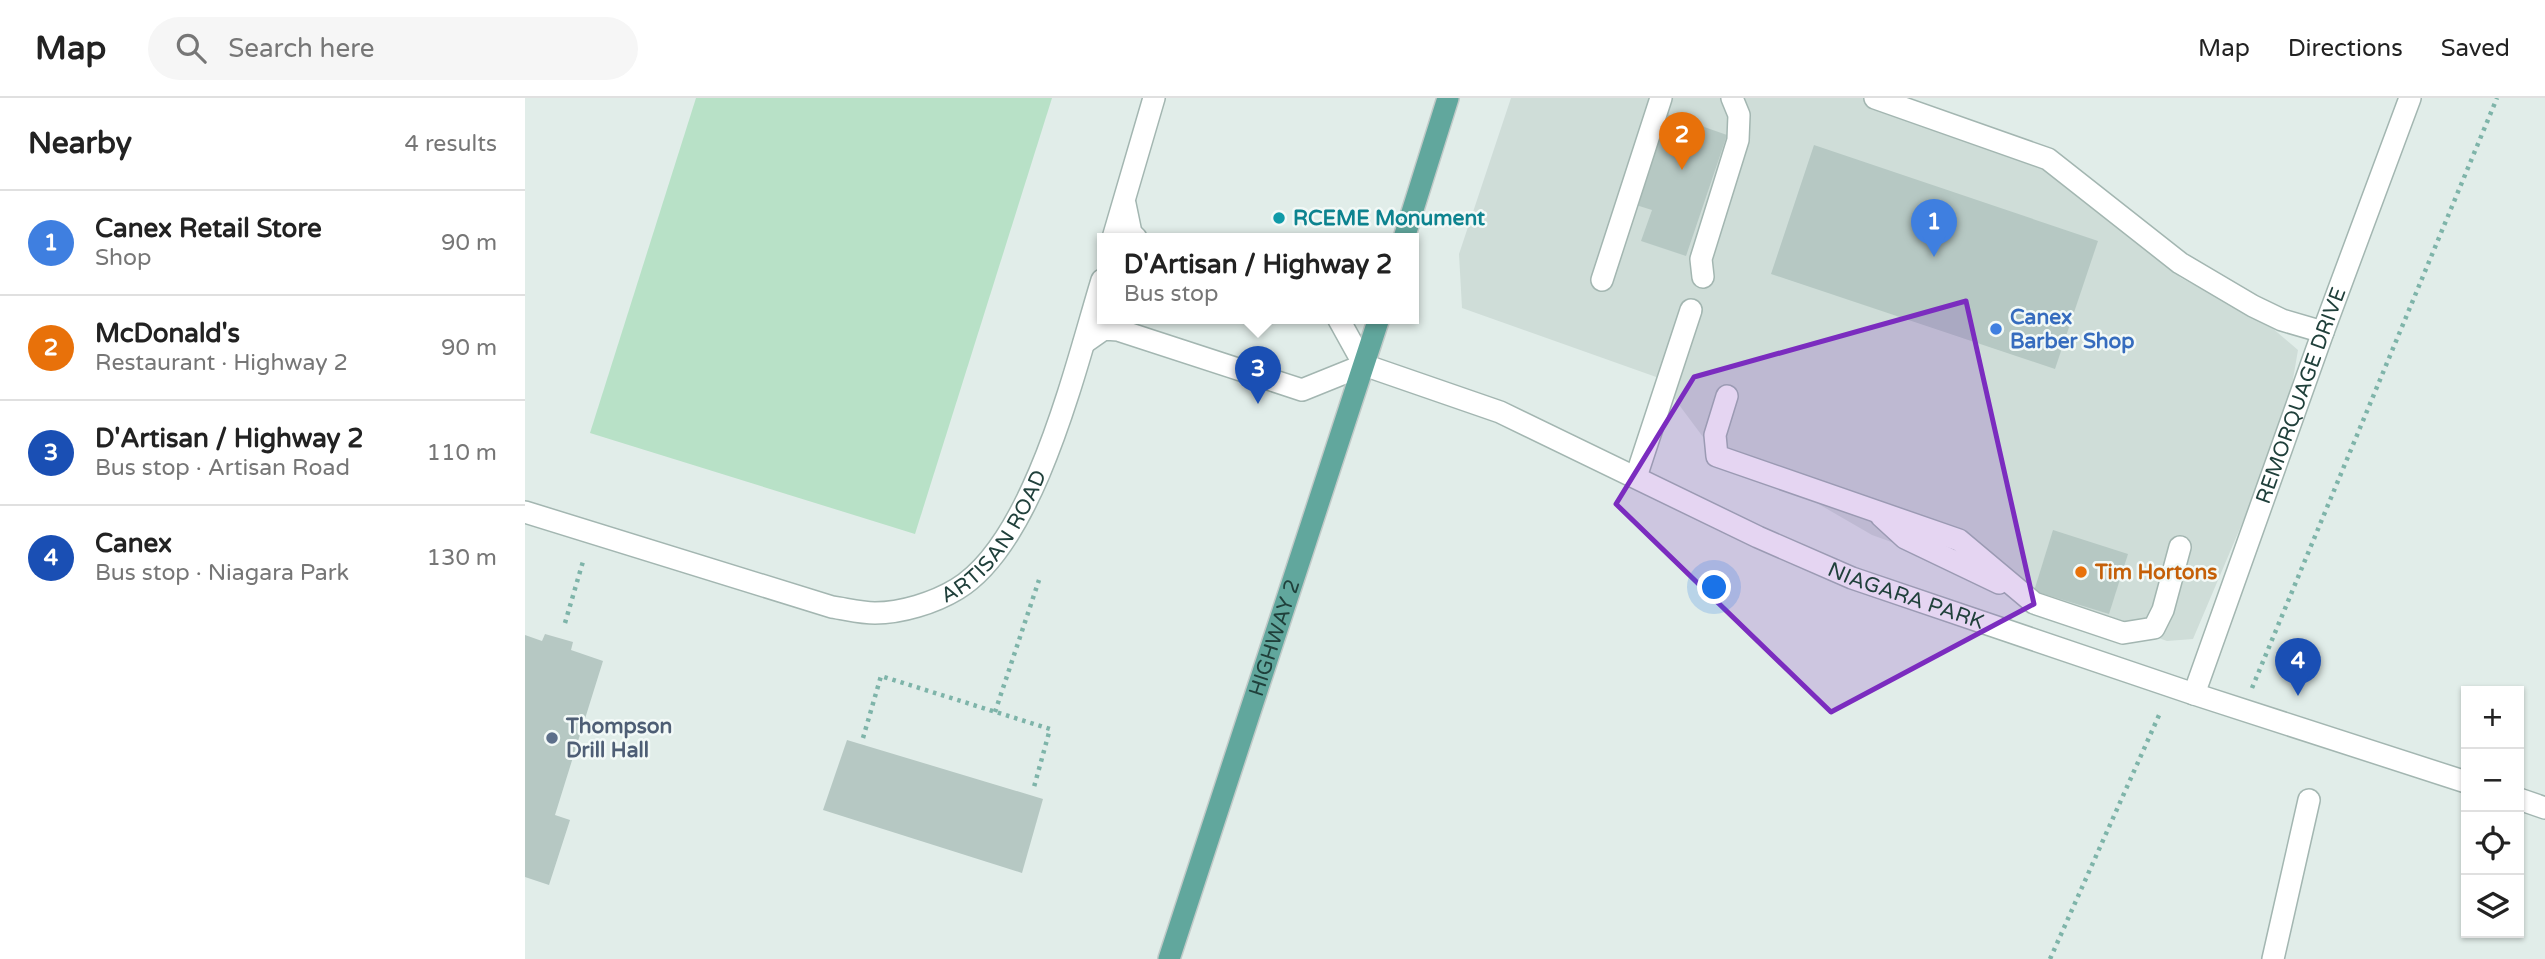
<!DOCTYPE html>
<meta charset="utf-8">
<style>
:root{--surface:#fff;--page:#f6f6f6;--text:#222;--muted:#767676;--line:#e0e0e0;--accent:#db2777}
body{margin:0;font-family:"Varela Round",sans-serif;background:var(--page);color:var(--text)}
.controls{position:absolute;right:21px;bottom:21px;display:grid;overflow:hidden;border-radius:0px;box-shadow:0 2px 5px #0004}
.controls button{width:63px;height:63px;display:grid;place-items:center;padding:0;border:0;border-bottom:2px solid var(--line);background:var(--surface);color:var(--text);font:35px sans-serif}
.you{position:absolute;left:1190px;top:490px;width:24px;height:24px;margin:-18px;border:5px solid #fff;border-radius:50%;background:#1a73e8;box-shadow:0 0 0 10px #1a73e833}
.badge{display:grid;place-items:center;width:46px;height:46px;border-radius:50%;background:var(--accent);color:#fff;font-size:23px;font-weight:700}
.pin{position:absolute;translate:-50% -58px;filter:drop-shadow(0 2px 4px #0008)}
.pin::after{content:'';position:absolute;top:37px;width:24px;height:21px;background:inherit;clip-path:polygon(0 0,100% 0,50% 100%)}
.popup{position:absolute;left:572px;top:135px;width:322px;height:91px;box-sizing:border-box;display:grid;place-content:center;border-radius:0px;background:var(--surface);filter:drop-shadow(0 2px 5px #0005);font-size:23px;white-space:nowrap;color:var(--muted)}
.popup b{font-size:26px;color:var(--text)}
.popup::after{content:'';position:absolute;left:50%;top:100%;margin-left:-14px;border:14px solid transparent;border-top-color:var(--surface)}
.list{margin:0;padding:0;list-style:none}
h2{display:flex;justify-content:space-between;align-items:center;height:91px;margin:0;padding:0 28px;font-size:30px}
h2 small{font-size:23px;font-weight:400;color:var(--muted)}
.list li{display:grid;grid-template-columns:46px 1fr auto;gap:21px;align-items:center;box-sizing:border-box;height:105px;padding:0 28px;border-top:2px solid var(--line)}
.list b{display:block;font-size:26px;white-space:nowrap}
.list p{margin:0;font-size:23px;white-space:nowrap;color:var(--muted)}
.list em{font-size:23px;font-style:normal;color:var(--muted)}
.icon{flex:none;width:38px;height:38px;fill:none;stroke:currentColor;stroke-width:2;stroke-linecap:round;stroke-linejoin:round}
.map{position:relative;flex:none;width:2020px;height:861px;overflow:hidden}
header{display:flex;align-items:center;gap:42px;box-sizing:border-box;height:98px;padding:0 35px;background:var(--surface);border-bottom:2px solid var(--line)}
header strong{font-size:33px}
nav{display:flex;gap:38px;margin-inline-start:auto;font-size:24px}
.search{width:490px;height:63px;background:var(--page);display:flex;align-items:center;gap:18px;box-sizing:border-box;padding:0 24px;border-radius:38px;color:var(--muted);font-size:26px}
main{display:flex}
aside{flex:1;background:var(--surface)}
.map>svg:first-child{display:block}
.built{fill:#cfddd8}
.green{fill:#b8e1c7}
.building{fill:#b6c8c3}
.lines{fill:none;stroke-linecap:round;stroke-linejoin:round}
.minor-casing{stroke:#a3b6b1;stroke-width:24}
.major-casing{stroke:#c1cac8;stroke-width:24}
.path{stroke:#7eb4a9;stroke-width:4.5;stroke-dasharray:3.5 5;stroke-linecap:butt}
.minor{stroke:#fff;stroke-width:21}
.major{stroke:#61a79d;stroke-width:21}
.marked{fill:#7b2cbf;fill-opacity:0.2;stroke:#7b2cbf;stroke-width:5;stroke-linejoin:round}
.culture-dot{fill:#0f9aa8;stroke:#f2f9f7;stroke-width:2.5}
.shop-dot{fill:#3f7fe0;stroke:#f2f9f7;stroke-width:2.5}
.food-dot{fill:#e8710a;stroke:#f2f9f7;stroke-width:2.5}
.service-dot{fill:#5c6f8a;stroke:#f2f9f7;stroke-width:2.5}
.labels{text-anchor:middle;stroke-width:5;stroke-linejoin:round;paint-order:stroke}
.culture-label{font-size:21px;font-weight:bold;fill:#0d838f;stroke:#f2f9f7;text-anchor:start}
.shop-label{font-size:21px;font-weight:bold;fill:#366cbe;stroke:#f2f9f7;text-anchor:start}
.street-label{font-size:21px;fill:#20403b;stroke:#f2f9f7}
.food-label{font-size:21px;font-weight:bold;fill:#c56008;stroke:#f2f9f7;text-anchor:start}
.service-label{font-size:21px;font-weight:bold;fill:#4e5e75;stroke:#f2f9f7;text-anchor:start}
</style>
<header>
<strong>Map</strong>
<div class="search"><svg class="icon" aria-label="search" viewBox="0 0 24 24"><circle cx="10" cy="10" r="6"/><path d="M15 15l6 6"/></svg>Search here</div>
<nav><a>Map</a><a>Directions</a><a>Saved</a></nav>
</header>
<main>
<aside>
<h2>Nearby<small>4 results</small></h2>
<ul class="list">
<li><span class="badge" style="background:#3f7fe0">1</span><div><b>Canex Retail Store</b><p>Shop</p></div><em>90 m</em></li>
<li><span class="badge" style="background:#e8710a">2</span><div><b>McDonald's</b><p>Restaurant · Highway 2</p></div><em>90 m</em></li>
<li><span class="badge" style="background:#1a4fb4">3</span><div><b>D'Artisan / Highway 2</b><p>Bus stop · Artisan Road</p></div><em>110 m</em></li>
<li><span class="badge" style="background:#1a4fb4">4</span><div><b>Canex</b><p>Bus stop · Niagara Park</p></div><em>130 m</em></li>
</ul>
</aside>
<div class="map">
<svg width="2020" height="861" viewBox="0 0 2020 861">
<rect width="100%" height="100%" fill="#e1ede9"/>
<!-- built -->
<polygon class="built" points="986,0 1360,0 1492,47 1608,134 1656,180 1739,223 1773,252 1761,322 1668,541 1642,543 1347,437 1178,339 1134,280 937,210 934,156"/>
<!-- green -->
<polygon class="green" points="171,0 527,0 390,436 65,335"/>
<!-- building -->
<g class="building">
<polygon points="1142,16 1202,37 1161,158 1116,143 1127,112 1111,107"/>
<polygon points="1289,47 1573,143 1530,271 1246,176"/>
<polygon points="1528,432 1603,456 1584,516 1509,493"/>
<polygon points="20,536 48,544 46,552 78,563 30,717 45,722 24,787 0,779 0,537 17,543"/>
<polygon points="322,642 518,701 497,775 298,712"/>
</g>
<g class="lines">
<!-- minor casing -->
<g class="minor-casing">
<g id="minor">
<polyline points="1350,0 1523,61 1655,165 1728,208 1757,222 1798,234"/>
<polyline points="600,106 606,135 611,140"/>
<polyline points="588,140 629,0"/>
<polyline points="1178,179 1176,161 1213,42 1214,17 1207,0"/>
<polyline points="1077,182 1136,0"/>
<polyline points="813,220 839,267"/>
<polyline points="559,245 579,231 593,232 777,292 839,267"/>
<path id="s1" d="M839 267 975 314 1233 439 1327 480 1669 596 1941 684"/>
<polyline points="1202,298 1190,337 1192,358 1434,442 1509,505 1598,535 1629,530 1638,512 1655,449"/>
<polyline points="1111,379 1166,212"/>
<path id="s2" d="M0 414 307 509C321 511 336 515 350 515 376 515 409 505 432 491 510 444 551 267 577 182"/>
<polyline points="1356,418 1380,440 1474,485"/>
<path id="s3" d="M1669 596 1798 234 1885 0"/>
<polyline points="1994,701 2020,710"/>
<polyline points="1748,861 1784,702"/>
</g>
</g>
<!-- major casing -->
<g class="major-casing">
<g id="major">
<polyline points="879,140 923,0"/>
<path id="s4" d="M644 861 854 220"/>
</g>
</g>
<!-- path -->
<g class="path">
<polyline points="40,525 59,460"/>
<polyline points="1727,590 1972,0"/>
<polyline points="470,614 514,482"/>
<polyline points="338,640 356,578 525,631 509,689"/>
<polyline points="1525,861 1635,615"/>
</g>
<!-- minor -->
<use href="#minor" class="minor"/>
<!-- major -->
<use href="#major" class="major"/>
</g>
<!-- marked area -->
<path class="marked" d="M1441 203 1509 506 1306 614 1091 406 1169 279Z"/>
<!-- markers -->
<circle class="culture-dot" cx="754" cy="120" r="7"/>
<circle class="shop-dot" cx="1471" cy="231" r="7"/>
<circle class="food-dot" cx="1556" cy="474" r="7"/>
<circle class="service-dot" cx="27" cy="640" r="7"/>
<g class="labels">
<!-- culture labels -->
<g class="culture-label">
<text x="768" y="127">RCEME Monument</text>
</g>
<!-- shop labels -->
<g class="shop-label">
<text x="1485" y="226">Canex<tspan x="1485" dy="24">Barber Shop</tspan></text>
</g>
<!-- street labels -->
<g class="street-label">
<text dy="7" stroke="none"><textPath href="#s3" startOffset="317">REMORQUAGE DRIVE</textPath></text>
<text dy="7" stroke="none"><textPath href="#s2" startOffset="516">ARTISAN ROAD</textPath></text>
<text dy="7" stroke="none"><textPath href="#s1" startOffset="590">NIAGARA PARK</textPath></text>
<text dy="7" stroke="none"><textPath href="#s4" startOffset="338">HIGHWAY 2</textPath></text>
</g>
<!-- food labels -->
<g class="food-label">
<text x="1570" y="481">Tim Hortons</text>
</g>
<!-- service labels -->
<g class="service-label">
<text x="41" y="635">Thompson<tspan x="41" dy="24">Drill Hall</tspan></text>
</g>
</g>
</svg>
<div class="controls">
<button>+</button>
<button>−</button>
<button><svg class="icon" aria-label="locate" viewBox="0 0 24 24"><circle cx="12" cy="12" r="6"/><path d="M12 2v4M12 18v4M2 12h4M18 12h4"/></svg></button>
<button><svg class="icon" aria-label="layers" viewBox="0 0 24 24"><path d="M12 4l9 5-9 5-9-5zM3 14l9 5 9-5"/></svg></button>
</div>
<div class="you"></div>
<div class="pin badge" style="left:1409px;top:159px;background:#3f7fe0">1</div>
<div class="pin badge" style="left:1157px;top:72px;background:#e8710a">2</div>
<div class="pin badge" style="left:733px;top:306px;background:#1a4fb4">3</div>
<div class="popup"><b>D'Artisan / Highway 2</b>Bus stop</div>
<div class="pin badge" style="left:1773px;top:598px;background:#1a4fb4">4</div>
</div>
</main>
